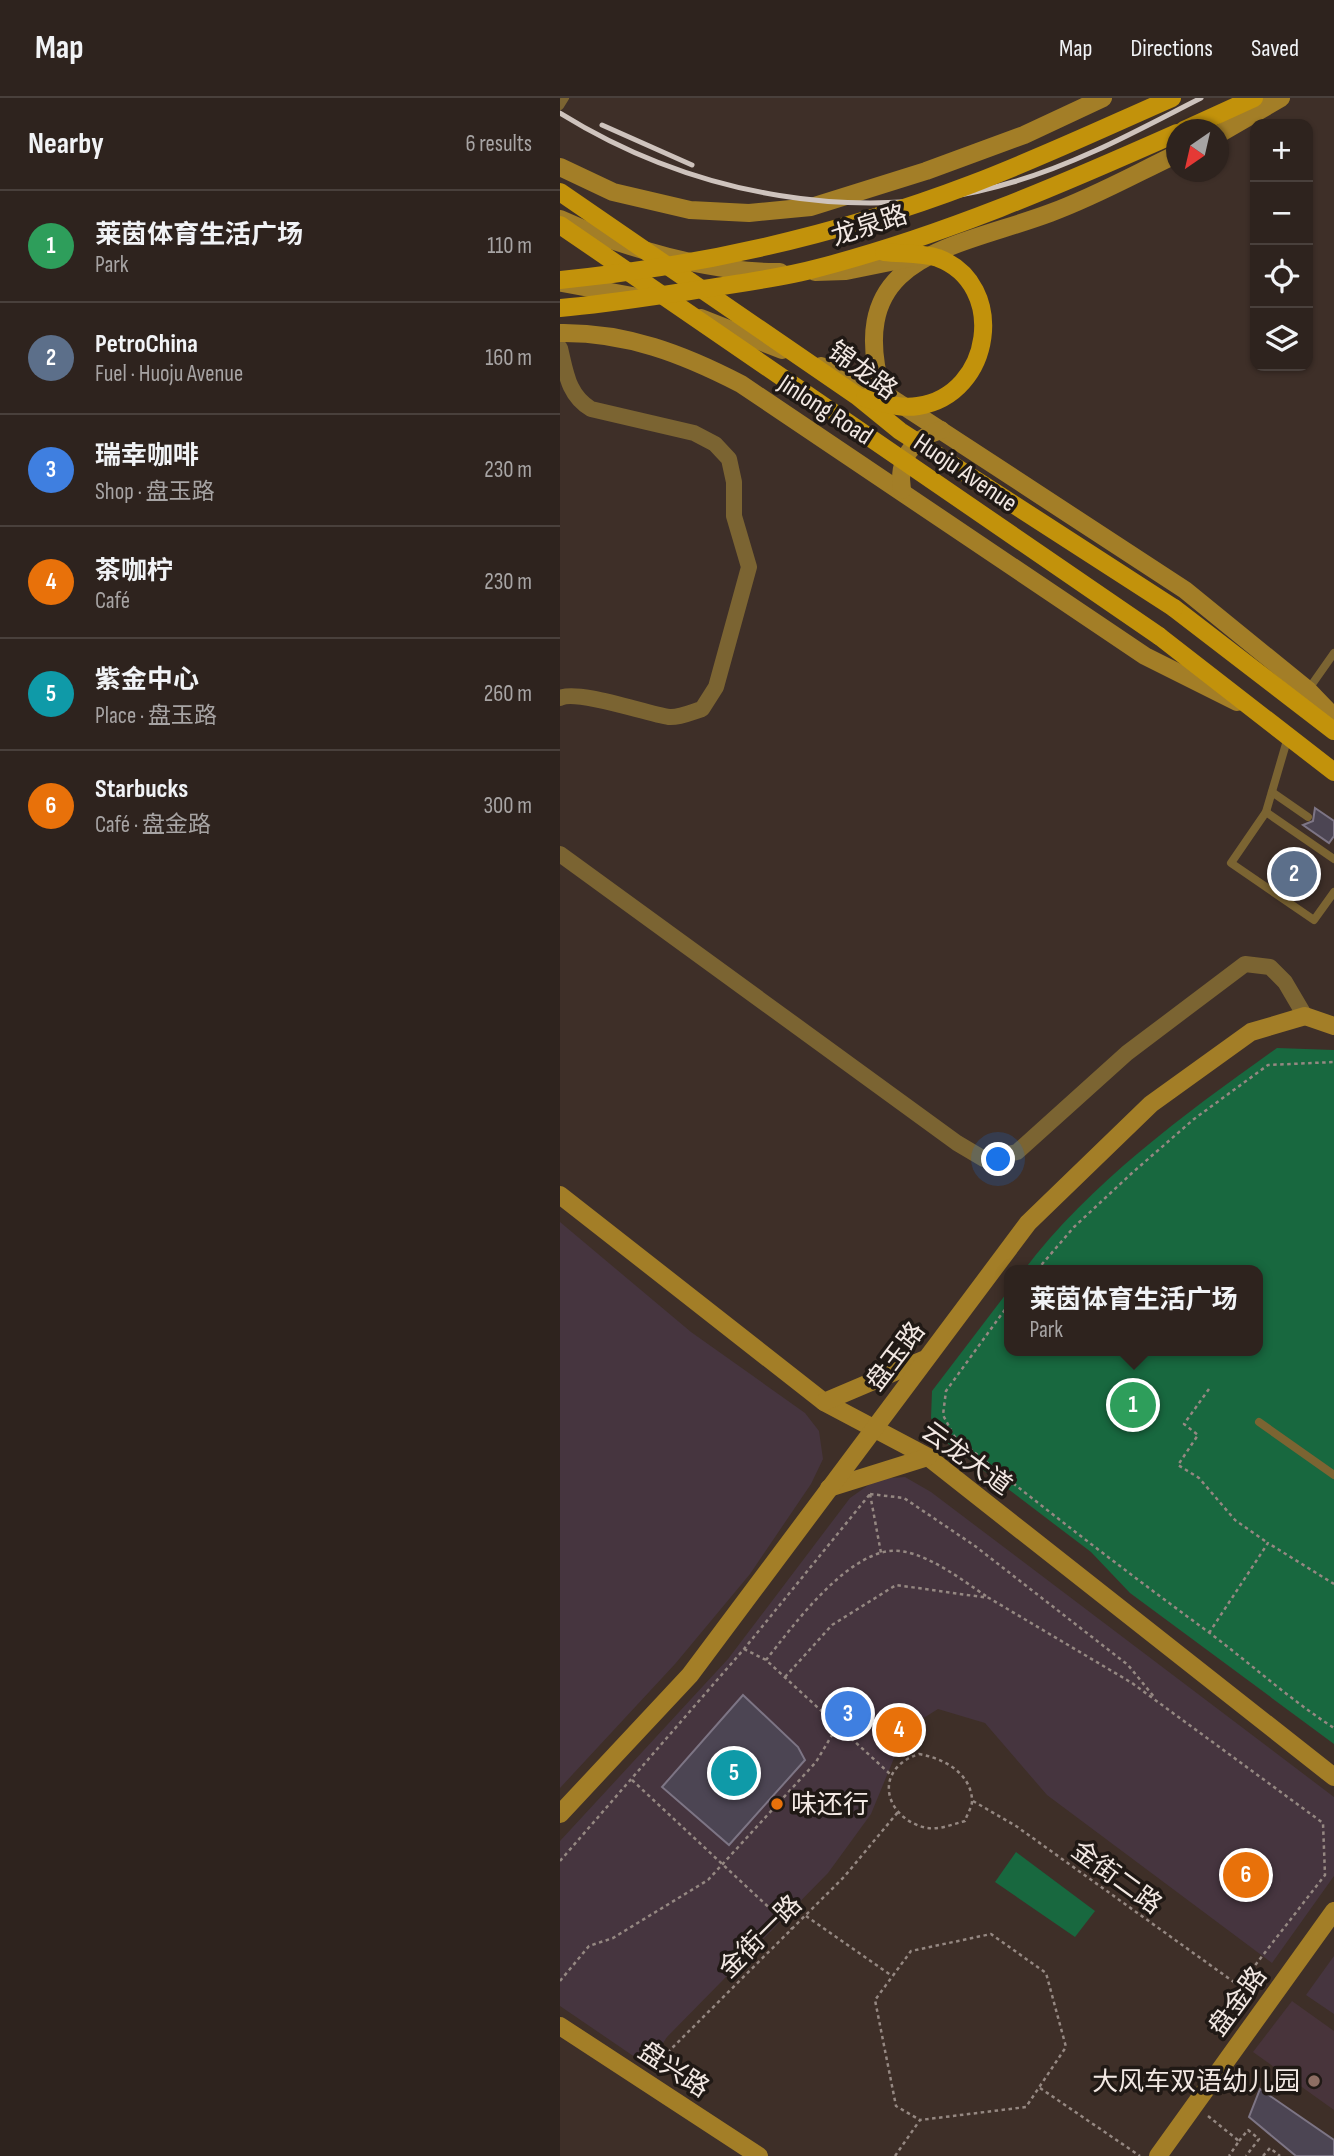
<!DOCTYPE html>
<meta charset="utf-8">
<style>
:root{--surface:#2e231e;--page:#362b27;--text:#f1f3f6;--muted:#a7a4a4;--line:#49403c;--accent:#db2777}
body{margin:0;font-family:"Sofia Sans Condensed","Noto Sans SC",sans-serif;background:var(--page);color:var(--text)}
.controls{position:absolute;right:21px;top:21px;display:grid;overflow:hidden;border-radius:14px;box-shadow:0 2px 5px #0004}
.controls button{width:63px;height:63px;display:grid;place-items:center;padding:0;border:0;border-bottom:2px solid var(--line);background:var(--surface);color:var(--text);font:35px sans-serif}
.compass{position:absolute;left:606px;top:21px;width:63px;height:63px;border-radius:50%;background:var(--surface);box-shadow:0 2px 5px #0004;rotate:214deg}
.you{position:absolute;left:439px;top:1062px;width:24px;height:24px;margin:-18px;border:5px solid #fff;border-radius:50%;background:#1a73e8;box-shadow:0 0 0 10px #1a73e833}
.badge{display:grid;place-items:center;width:46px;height:46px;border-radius:50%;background:var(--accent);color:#fff;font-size:23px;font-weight:700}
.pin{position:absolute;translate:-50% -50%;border:4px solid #fff;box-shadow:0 2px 7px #0006}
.popup{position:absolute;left:444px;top:1167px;width:259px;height:91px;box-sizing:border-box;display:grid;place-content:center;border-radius:14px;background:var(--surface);filter:drop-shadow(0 2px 5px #0005);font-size:23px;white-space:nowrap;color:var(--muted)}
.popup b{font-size:26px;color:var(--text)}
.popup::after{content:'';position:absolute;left:50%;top:100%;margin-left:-14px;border:14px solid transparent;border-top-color:var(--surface)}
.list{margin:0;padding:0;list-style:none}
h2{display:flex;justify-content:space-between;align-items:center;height:91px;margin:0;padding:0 28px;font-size:30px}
h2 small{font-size:23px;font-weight:400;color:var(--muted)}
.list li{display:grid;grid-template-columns:46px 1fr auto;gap:21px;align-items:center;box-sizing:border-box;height:112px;padding:0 28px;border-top:2px solid var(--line)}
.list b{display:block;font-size:26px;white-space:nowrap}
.list p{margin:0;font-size:23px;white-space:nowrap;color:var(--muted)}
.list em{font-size:23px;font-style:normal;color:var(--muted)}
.icon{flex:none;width:38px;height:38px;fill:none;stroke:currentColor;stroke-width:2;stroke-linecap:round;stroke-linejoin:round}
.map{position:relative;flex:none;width:774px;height:2058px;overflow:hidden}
header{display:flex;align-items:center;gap:42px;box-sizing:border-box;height:98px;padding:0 35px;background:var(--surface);border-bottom:2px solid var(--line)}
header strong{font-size:33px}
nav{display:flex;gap:38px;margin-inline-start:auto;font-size:24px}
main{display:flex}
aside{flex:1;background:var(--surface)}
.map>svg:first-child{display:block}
.commercial{fill:#46353f}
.education{fill:#48343b}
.green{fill:#18683f}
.building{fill:#4c4553;stroke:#7d7585;stroke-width:2}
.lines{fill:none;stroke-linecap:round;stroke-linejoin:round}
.path{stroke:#958882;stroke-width:2.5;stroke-dasharray:3.5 3.5;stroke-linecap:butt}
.lane{stroke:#7b6432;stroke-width:8}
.street{stroke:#7b6432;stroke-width:16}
.secondary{stroke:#a37e27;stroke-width:18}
.primary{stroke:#c2920b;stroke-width:18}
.rail{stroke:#cec3bd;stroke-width:5}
.primary-bridge{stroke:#c2920b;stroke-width:18}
.food-dot{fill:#e8710a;stroke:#201915;stroke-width:2.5}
.education-dot{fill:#8d6e63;stroke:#201915;stroke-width:2.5}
.labels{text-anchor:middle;stroke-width:7;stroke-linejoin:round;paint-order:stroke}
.street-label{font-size:26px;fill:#f2e8e3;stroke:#201915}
.poi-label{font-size:26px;fill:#f2e8e3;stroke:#201915;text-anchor:start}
</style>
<header>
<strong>Map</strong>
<nav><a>Map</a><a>Directions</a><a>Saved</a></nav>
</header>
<main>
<aside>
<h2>Nearby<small>6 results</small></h2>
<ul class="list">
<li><span class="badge" style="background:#2e9e5b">1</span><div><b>莱茵体育生活广场</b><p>Park</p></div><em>110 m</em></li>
<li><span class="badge" style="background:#5c6f8a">2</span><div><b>PetroChina</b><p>Fuel · Huoju Avenue</p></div><em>160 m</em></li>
<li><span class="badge" style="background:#3f7fe0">3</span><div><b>瑞幸咖啡</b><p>Shop · 盘玉路</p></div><em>230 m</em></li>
<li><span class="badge" style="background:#e8710a">4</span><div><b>茶咖柠</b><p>Café</p></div><em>230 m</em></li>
<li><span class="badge" style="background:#0f9aa8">5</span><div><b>紫金中心</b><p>Place · 盘玉路</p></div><em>260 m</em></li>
<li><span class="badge" style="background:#e8710a">6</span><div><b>Starbucks</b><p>Café · 盘金路</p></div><em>300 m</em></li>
</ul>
</aside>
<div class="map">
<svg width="774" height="2058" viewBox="0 0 774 2058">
<rect width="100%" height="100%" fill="#3e2f28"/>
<!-- commercial -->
<g class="commercial">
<polygon points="0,1124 131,1234 245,1315 259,1333 263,1361 251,1386 190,1476 115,1566 0,1690"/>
<polygon points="345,1379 371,1394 774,1699 774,1778 712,1865 487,1697 425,1625 378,1611 346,1631 311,1716 268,1775 107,1939 88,1968 0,1908 0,1743 168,1561 290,1400 317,1381"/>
<polygon points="774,1858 774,1916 746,1897"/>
</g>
<!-- education -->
<polygon class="education" points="732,1903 774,1933 774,2012 693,1954"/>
<!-- green -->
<g class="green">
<path d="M717 950 774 952V1646L570 1495 531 1454 386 1344 371 1320 372 1293 449 1192V1253H697V1172H464C531 1084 627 1014 717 950Z"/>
<polygon points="456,1754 535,1813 515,1839 435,1784"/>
</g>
<!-- building -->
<g class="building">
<polygon points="755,710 774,723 774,738 769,745 743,727 753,723"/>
<polygon points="183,1597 238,1649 245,1662 169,1747 102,1689"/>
<polygon points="700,1991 774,2042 774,2058 736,2058 689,2019"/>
</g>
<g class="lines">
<!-- path -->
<g class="path">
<polyline points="477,1172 514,1129 572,1075 634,1021 708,967 774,964"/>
<path d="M449 1206 386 1293 383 1317 394 1338C477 1405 561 1470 647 1533 690 1565 729 1601 774 1630"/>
<polyline points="649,1291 624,1326 638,1337 618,1367 639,1380 675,1422 708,1445"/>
<polyline points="310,1396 344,1400 415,1448 568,1567 595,1600"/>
<polyline points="310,1396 321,1455"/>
<polyline points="649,1535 708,1445 774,1486"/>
<polyline points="184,1551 206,1562 330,1676"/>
<path d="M206 1562C233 1528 282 1460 329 1453 360 1449 402 1482 426 1498"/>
<polyline points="225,1579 272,1527 336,1487 429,1500 572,1585 763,1725 765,1777 679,1888"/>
<path d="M359 1656C382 1660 410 1674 412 1701 413 1708 407 1716 405 1723 393 1726 380 1732 367 1730 324 1721 312 1671 359 1656Z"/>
<polyline points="72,1682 232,1831"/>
<polyline points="413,1703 456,1728 692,1897"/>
<polyline points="0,1763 184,1551 310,1396"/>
<polyline points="246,1818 332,1878"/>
<polyline points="0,1883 29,1848 53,1840 148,1782 256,1664 278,1627"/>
<polyline points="96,1972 108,1954 284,1779 338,1714"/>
<polyline points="480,1990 580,2058"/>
<polyline points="648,2018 679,2043 669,2058"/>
<polyline points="679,2043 688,2032 699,2041 686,2058"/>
<polyline points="335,2058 360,2022 466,2009 506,1949 486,1875 431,1836 351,1853 315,1902 336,2008 360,2022"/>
<polyline points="703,2058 710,2050 720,2058"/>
</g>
<!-- lane -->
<g class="lane">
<polyline points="0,8 5,0"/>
<polyline points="748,592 774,555"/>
<polyline points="728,639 706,714 671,765 754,822 774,794"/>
<polyline points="712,694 748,719"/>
<polyline points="706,714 774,761"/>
<polyline points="699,1324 774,1377"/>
</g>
<!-- street -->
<g class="street">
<path d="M0 250C6 275 8 297 31 311L134 335 155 346 169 361 174 384V418L189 469 156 589 142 611C132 614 119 620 109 619 87 616 17 591 0 600"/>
<polyline points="0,756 397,1045 424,1061 457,1054 567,955 685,866 710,869 725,884 745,918"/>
</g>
<!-- secondary -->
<g class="secondary">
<polyline points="659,36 721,0"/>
<path d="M617 56C575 76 534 99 490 115 393 151 283 156 322 294L625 492 748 592 774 619"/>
<polyline points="0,69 53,94 130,112 189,115 251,109 366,73 464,37 543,0"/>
<path d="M0 121C62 150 152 175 220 174"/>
<polyline points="255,174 286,173 355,159"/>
<polyline points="2,185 78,199"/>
<polyline points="141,220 222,252"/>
<path d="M0 235C66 234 123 256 181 286L585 558 677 604"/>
<polyline points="261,268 322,294"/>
<path d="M342 392C337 362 352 341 381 332"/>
<polyline points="0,1097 264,1304 368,1359 774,1679"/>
<polyline points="264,1304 363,1262"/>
<polyline points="269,1390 368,1359"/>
<polyline points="0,1716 130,1577 468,1125 591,1006 691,934 745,918 774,928"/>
<polyline points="0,1928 199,2058"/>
<polyline points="598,2058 774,1813"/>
</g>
<!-- primary -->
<g class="primary">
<polyline points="624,32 694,0"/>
<polyline points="614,510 774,633"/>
<polyline points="599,538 774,674"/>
</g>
<!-- rail -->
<g class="rail">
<path d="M0 15C132 97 302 130 453 84 519 65 580 31 641 0"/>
<polyline points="42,27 132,67"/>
</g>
<!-- primary-bridge -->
<g class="primary-bridge">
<polyline points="0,94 297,298 340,333 614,510"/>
<polyline points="0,127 599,538"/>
<path d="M0 182C140 168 281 136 412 86 480 60 546 29 612 0"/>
<path d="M0 210C48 206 95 198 143 191 181 185 221 180 258 170 382 138 500 87 617 35"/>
<path d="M305 300C322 305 340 311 358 308 433 297 448 186 378 160 362 155 341 156 324 154"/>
</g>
</g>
<!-- markers -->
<circle class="food-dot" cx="217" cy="1706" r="7"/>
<circle class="education-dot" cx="754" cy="1983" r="7"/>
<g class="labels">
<!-- street labels -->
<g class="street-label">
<text transform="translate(309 127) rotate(-18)" y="9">龙泉路</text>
<text transform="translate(303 272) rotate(36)" y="9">锦龙路</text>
<text transform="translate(266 311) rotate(33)" y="9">Jinlong Road</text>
<text transform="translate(406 374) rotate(34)" y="9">Huoju Avenue</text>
<text transform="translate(335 1258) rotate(-53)" y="9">盘玉路</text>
<text transform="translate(407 1360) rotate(36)" y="9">云龙大道</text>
<text transform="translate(557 1779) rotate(36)" y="9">金街二路</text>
<text transform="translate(200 1838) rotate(-45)" y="9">金街一路</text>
<text transform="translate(677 1903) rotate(-54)" y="9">盘金路</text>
<text transform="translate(114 1971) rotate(33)" y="9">盘兴路</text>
</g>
<!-- poi labels -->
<g class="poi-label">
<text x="231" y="1715">味还行</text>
<text x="740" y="1992" text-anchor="end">大风车双语幼儿园</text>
</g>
</g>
</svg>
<div class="controls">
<button>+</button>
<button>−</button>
<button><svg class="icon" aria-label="locate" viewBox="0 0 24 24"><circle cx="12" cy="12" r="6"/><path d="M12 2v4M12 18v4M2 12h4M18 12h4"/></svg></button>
<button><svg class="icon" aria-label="layers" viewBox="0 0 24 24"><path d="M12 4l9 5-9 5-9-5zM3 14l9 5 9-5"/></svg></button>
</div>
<svg class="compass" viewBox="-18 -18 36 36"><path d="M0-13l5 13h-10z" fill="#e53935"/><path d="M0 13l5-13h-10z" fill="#a7a4a4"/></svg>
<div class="you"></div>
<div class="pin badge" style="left:573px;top:1307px;background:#2e9e5b">1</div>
<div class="popup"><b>莱茵体育生活广场</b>Park</div>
<div class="pin badge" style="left:734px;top:776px;background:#5c6f8a">2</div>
<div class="pin badge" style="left:288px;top:1616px;background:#3f7fe0">3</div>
<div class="pin badge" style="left:339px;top:1632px;background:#e8710a">4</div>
<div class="pin badge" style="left:174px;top:1675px;background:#0f9aa8">5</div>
<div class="pin badge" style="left:686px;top:1777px;background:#e8710a">6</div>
</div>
</main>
